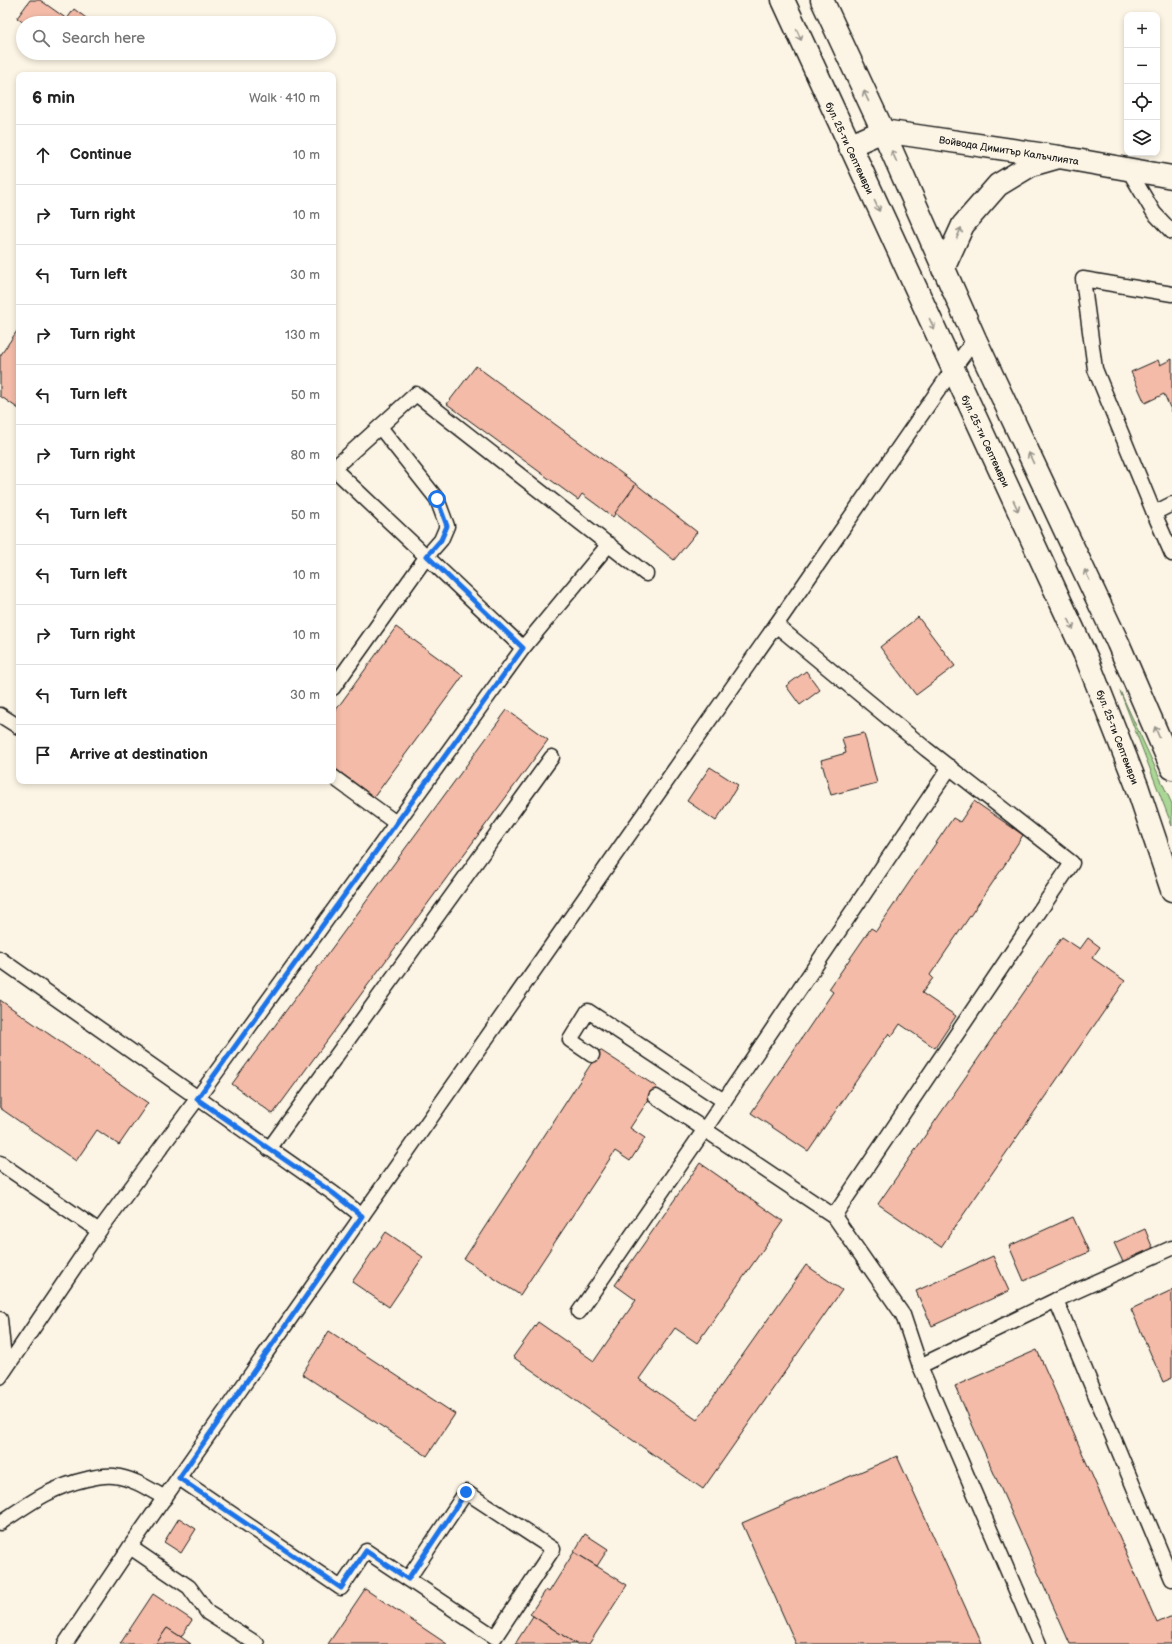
<!DOCTYPE html>
<meta charset="utf-8">
<style>
:root{--surface:#fff;--page:#f2f2f2;--text:#222;--muted:#767676;--line:#e0e0e0}
body{margin:0;font-family:"Balsamiq Sans",sans-serif;background:var(--page);color:var(--text)}
.controls{position:absolute;right:12px;top:12px;display:grid;overflow:hidden;border-radius:8px;box-shadow:0 2px 6px #0003}
.controls button{width:36px;height:36px;display:grid;place-items:center;padding:0;border:0;border-bottom:1px solid var(--line);background:var(--surface);color:var(--text);font:20px sans-serif}
.stop{position:absolute;width:12px;height:12px;margin:-9px;border:3px solid #1a73e8;border-radius:50%;background:#fff}
.stop.end{background:#1a73e8;border-color:#fff;box-shadow:0 1px 4px #0008}
.list{margin:0;padding:0;list-style:none}
h2{display:flex;justify-content:space-between;align-items:center;height:52px;margin:0;padding:0 16px;font-size:17px}
h2 small{font-size:13px;font-weight:400;color:var(--muted)}
.list li{display:grid;grid-template-columns:26px 1fr auto;gap:12px;align-items:center;box-sizing:border-box;height:60px;padding:0 16px;border-top:1px solid var(--line)}
.list b{display:block;font-size:15px;white-space:nowrap}
.list em{font-size:13px;font-style:normal;color:var(--muted)}
.icon{flex:none;width:22px;height:22px;fill:none;stroke:currentColor;stroke-width:2;stroke-linecap:round;stroke-linejoin:round}
.map{position:relative;flex:none;width:1172px;height:1644px;overflow:hidden}
.search{position:absolute;background:var(--surface);box-shadow:0 2px 6px #0003;left:16px;top:16px;width:320px;height:44px;display:flex;align-items:center;gap:10px;box-sizing:border-box;padding:0 14px;border-radius:22px;color:var(--muted);font-size:15px}
.panel{position:absolute;background:var(--surface);box-shadow:0 2px 6px #0003;left:16px;top:72px;width:320px;height:712px;border-radius:8px}
.map>svg:first-child{display:block}
.green{fill:#aad796;stroke:#637a59}
.building{fill:#f3bba8;stroke:#1c1c1c}
.lines{fill:none;stroke-linecap:round;stroke-linejoin:round}
.lane-casing{stroke:#1c1c1c;stroke-width:17}
.street-casing{stroke:#1c1c1c;stroke-width:25}
.secondary-casing{stroke:#1c1c1c;stroke-width:25}
.lane{stroke:#fcf5e5;stroke-width:14}
.street{stroke:#fcf5e5;stroke-width:22}
.secondary{stroke:#fcf5e5;stroke-width:22}
.oneway{stroke:#97938b}
.route{stroke:#1a73e8;stroke-width:5}
.labels{text-anchor:middle;stroke-width:4;stroke-linejoin:round;paint-order:stroke}
.street-label{font-size:10px;fill:#1c1c1c;stroke:#fcf5e5}
</style>
<div class="map">
<svg width="1172" height="1644" viewBox="0 0 1172 1644">
<rect width="100%" height="100%" fill="#fcf5e5"/>
<filter id="ink" filterUnits="userSpaceOnUse"><feTurbulence type="fractalNoise" baseFrequency=".025" numOctaves="2"/><feDisplacementMap in="SourceGraphic" scale="8" xChannelSelector="R" yChannelSelector="G"/><feConvolveMatrix kernelMatrix="1 2 1 2 8 2 1 2 1" color-interpolation-filters="sRGB"/></filter>
<g filter="url(#ink)">
<!-- green -->
<polygon class="green" points="1120,691 1172,804 1172,826"/>
<!-- building -->
<g class="building">
<polygon points="30,0 40,0 67,19 74,9 93,23 24,23 17,18"/>
<polygon points="19,328 19,409 0,396 0,356"/>
<polygon points="1172,359 1172,412 1164,394 1145,403 1131,372 1158,360 1160,365"/>
<polygon points="476,366 636,484 613,517 582,494 578,500 447,404"/>
<polygon points="636,484 697,532 674,560 615,513"/>
<polygon points="918,617 955,666 916,695 880,647"/>
<polygon points="396,627 463,676 374,797 333,767 333,714"/>
<polygon points="806,671 820,690 800,705 786,686"/>
<polygon points="507,710 548,740 273,1114 232,1084"/>
<polygon points="864,733 877,783 831,795 821,760 846,753 842,738"/>
<polygon points="710,767 738,785 716,821 687,801"/>
<polygon points="974,801 1023,835 1009,857 1010,857 930,975 933,978 922,993 956,1016 935,1048 900,1024 892,1036 889,1033 808,1151 751,1113 833,992 829,989 871,928 876,931 953,818 960,822"/>
<polygon points="1062,937 1080,949 1088,938 1100,947 1092,958 1125,981 941,1247 878,1204"/>
<polygon points="0,1000 148,1103 119,1145 97,1130 76,1161 0,1108"/>
<polygon points="600,1050 657,1087 630,1128 645,1138 630,1161 615,1151 520,1295 464,1259"/>
<polygon points="700,1163 783,1221 697,1343 675,1328 639,1379 697,1420 806,1265 842,1290 703,1489 513,1357 538,1322 594,1361 636,1300 615,1285"/>
<polygon points="1073,1217 1089,1252 1024,1281 1009,1246"/>
<polygon points="1145,1229 1153,1249 1123,1262 1114,1243"/>
<polygon points="386,1232 423,1257 389,1307 352,1282"/>
<polygon points="993,1256 1009,1291 932,1326 916,1291"/>
<polygon points="1172,1290 1172,1378 1163,1382 1131,1309"/>
<polygon points="329,1331 455,1414 427,1456 302,1374"/>
<polygon points="1037,1350 1157,1623 1172,1616 1172,1644 1070,1644 955,1386"/>
<polygon points="897,1456 982,1644 796,1644 742,1523"/>
<polygon points="179,1518 196,1529 181,1553 164,1542"/>
<polygon points="585,1534 608,1549 597,1566 574,1552"/>
<polygon points="574,1552 627,1585 589,1644 576,1644 530,1614 546,1590 549,1592"/>
<polygon points="365,1589 447,1644 328,1644"/>
<polygon points="153,1594 192,1620 181,1637 167,1628 156,1644 120,1644"/>
<polygon points="533,1616 576,1644 515,1644"/>
<polygon points="167,1628 181,1637 191,1644 156,1644"/>
</g>
<g class="lines">
<!-- lane casing -->
<g class="lane-casing">
<g id="lane">
<polyline points="1128,169 1154,213 1172,232"/>
<polyline points="334,468 416,394 646,574"/>
<polyline points="1172,504 1154,513 1172,554"/>
<polyline points="1154,513 1095,369 1083,279 1172,294"/>
<polyline points="776,625 926,749 1072,863 834,1216"/>
<polyline points="523,648 609,544"/>
<polyline points="333,688 427,556 441,540 447,526 437,499 380,427"/>
<polyline points="0,715 19,727"/>
<polyline points="333,777 396,823"/>
<polyline points="0,959 333,1193 362,1216"/>
<polyline points="592,1055 570,1040 588,1011 724,1101"/>
<polyline points="656,1097 834,1216 903,1315 920,1366 1039,1644"/>
<polyline points="269,1149 552,757"/>
<polyline points="0,1163 99,1231 0,1377"/>
<polyline points="99,1231 197,1099 523,648 333,468"/>
<polyline points="1056,1300 1172,1579"/>
<polyline points="579,1312 705,1129 950,767"/>
<polyline points="0,1319 5,1369 2,1367"/>
<polyline points="920,1366 1056,1300 1172,1248"/>
<polyline points="179,1478 341,1588 366,1551 495,1637 553,1549 466,1492 408,1579"/>
<path d="M0 1523C30 1503 51 1487 87 1479 95 1477 105 1475 114 1476 133 1478 149 1489 165 1498"/>
<polyline points="130,1547 189,1587 208,1613 257,1644"/>
<polyline points="65,1644 130,1547 776,625 953,369 975,339"/>
</g>
</g>
<!-- street casing -->
<g class="street-casing">
<polyline id="street" points="849,146 883,131 1059,157 1172,177"/>
</g>
<!-- secondary casing -->
<g class="secondary-casing">
<g id="secondary">
<polyline points="783,0 1087,659 1137,786 1172,890"/>
<polyline points="822,0 883,131 975,339 1118,643 1172,768"/>
<polyline points="943,269 963,225 998,185 1031,165 1059,157"/>
</g>
</g>
<!-- lane -->
<use href="#lane" class="lane"/>
<!-- street -->
<use href="#street" class="street"/>
<!-- secondary -->
<use href="#secondary" class="secondary"/>
</g>
<!-- one-way arrows -->
<defs><path id="oneway-shaft" d="M-6 0H5M1.5-3L5.5 0L1.5 3" fill="none" stroke-width="1.6" stroke-linecap="round" stroke-linejoin="round"/></defs>
<g class="oneway">
<use href="#oneway-shaft" transform="translate(799 35) rotate(66)"/>
<use href="#oneway-shaft" transform="translate(866 96) rotate(-115)"/>
<use href="#oneway-shaft" transform="translate(894 156) rotate(-114)"/>
<use href="#oneway-shaft" transform="translate(877 206) rotate(65)"/>
<use href="#oneway-shaft" transform="translate(959 233) rotate(-67)"/>
<use href="#oneway-shaft" transform="translate(932 324) rotate(65)"/>
<use href="#oneway-shaft" transform="translate(1031 458) rotate(-115)"/>
<use href="#oneway-shaft" transform="translate(1016 506) rotate(65)"/>
<use href="#oneway-shaft" transform="translate(1087 575) rotate(-115)"/>
<use href="#oneway-shaft" transform="translate(1071 624) rotate(65)"/>
<use href="#oneway-shaft" transform="translate(1157 732) rotate(-113)"/>
</g>
</g>
<g class="lines" filter="url(#ink)">
<!-- route -->
<polyline class="route" points="437,499 447,526 441,540 427,556 523,648 197,1099 333,1193 362,1216 179,1478 341,1588 366,1551 408,1579 466,1492"/>
</g>
<g class="labels">
<!-- street labels -->
<g class="street-label">
<text transform="translate(850 148) rotate(65)" y="4">бул. 25-ти Септември</text>
<text transform="translate(1009 150) rotate(9)" y="4">Войвода Димитър Калъчлията</text>
<text transform="translate(986 441) rotate(65)" y="4">бул. 25-ти Септември</text>
<text transform="translate(1118 737) rotate(69)" y="4">бул. 25-ти Септември</text>
</g>
</g>
</svg>
<div class="controls">
<button>+</button>
<button>−</button>
<button><svg class="icon" aria-label="locate" viewBox="0 0 24 24"><circle cx="12" cy="12" r="6"/><path d="M12 2v4M12 18v4M2 12h4M18 12h4"/></svg></button>
<button><svg class="icon" aria-label="layers" viewBox="0 0 24 24"><path d="M12 4l9 5-9 5-9-5zM3 14l9 5 9-5"/></svg></button>
</div>
<div class="stop" style="left:437px;top:499px"></div>
<div class="stop end" style="left:466px;top:1492px"></div>
<div class="search"><svg class="icon" aria-label="search" viewBox="0 0 24 24"><circle cx="10" cy="10" r="6"/><path d="M15 15l6 6"/></svg>Search here</div>
<section class="panel">
<h2>6 min<small>Walk · 410 m</small></h2>
<ul class="list">
<li><svg class="icon" aria-label="ahead" viewBox="0 0 24 24"><path d="M12 20V5M6 11l6-6 6 6"/></svg><div><b>Continue</b></div><em>10 m</em></li>
<li><svg class="icon" aria-label="right" viewBox="0 0 24 24"><path d="M7 20v-9h11M14 6l5 5-5 5"/></svg><div><b>Turn right</b></div><em>10 m</em></li>
<li><svg class="icon" aria-label="left" viewBox="0 0 24 24"><path d="M17 20v-9H6M10 6l-5 5 5 5"/></svg><div><b>Turn left</b></div><em>30 m</em></li>
<li><svg class="icon" aria-label="right" viewBox="0 0 24 24"><path d="M7 20v-9h11M14 6l5 5-5 5"/></svg><div><b>Turn right</b></div><em>130 m</em></li>
<li><svg class="icon" aria-label="left" viewBox="0 0 24 24"><path d="M17 20v-9H6M10 6l-5 5 5 5"/></svg><div><b>Turn left</b></div><em>50 m</em></li>
<li><svg class="icon" aria-label="right" viewBox="0 0 24 24"><path d="M7 20v-9h11M14 6l5 5-5 5"/></svg><div><b>Turn right</b></div><em>80 m</em></li>
<li><svg class="icon" aria-label="left" viewBox="0 0 24 24"><path d="M17 20v-9H6M10 6l-5 5 5 5"/></svg><div><b>Turn left</b></div><em>50 m</em></li>
<li><svg class="icon" aria-label="left" viewBox="0 0 24 24"><path d="M17 20v-9H6M10 6l-5 5 5 5"/></svg><div><b>Turn left</b></div><em>10 m</em></li>
<li><svg class="icon" aria-label="right" viewBox="0 0 24 24"><path d="M7 20v-9h11M14 6l5 5-5 5"/></svg><div><b>Turn right</b></div><em>10 m</em></li>
<li><svg class="icon" aria-label="left" viewBox="0 0 24 24"><path d="M17 20v-9H6M10 6l-5 5 5 5"/></svg><div><b>Turn left</b></div><em>30 m</em></li>
<li><svg class="icon" aria-label="arrive" viewBox="0 0 24 24"><path d="M6 21V4h12l-3 4 3 4H6"/></svg><div><b>Arrive at destination</b></div></li>
</ul>
</section>
</div>
